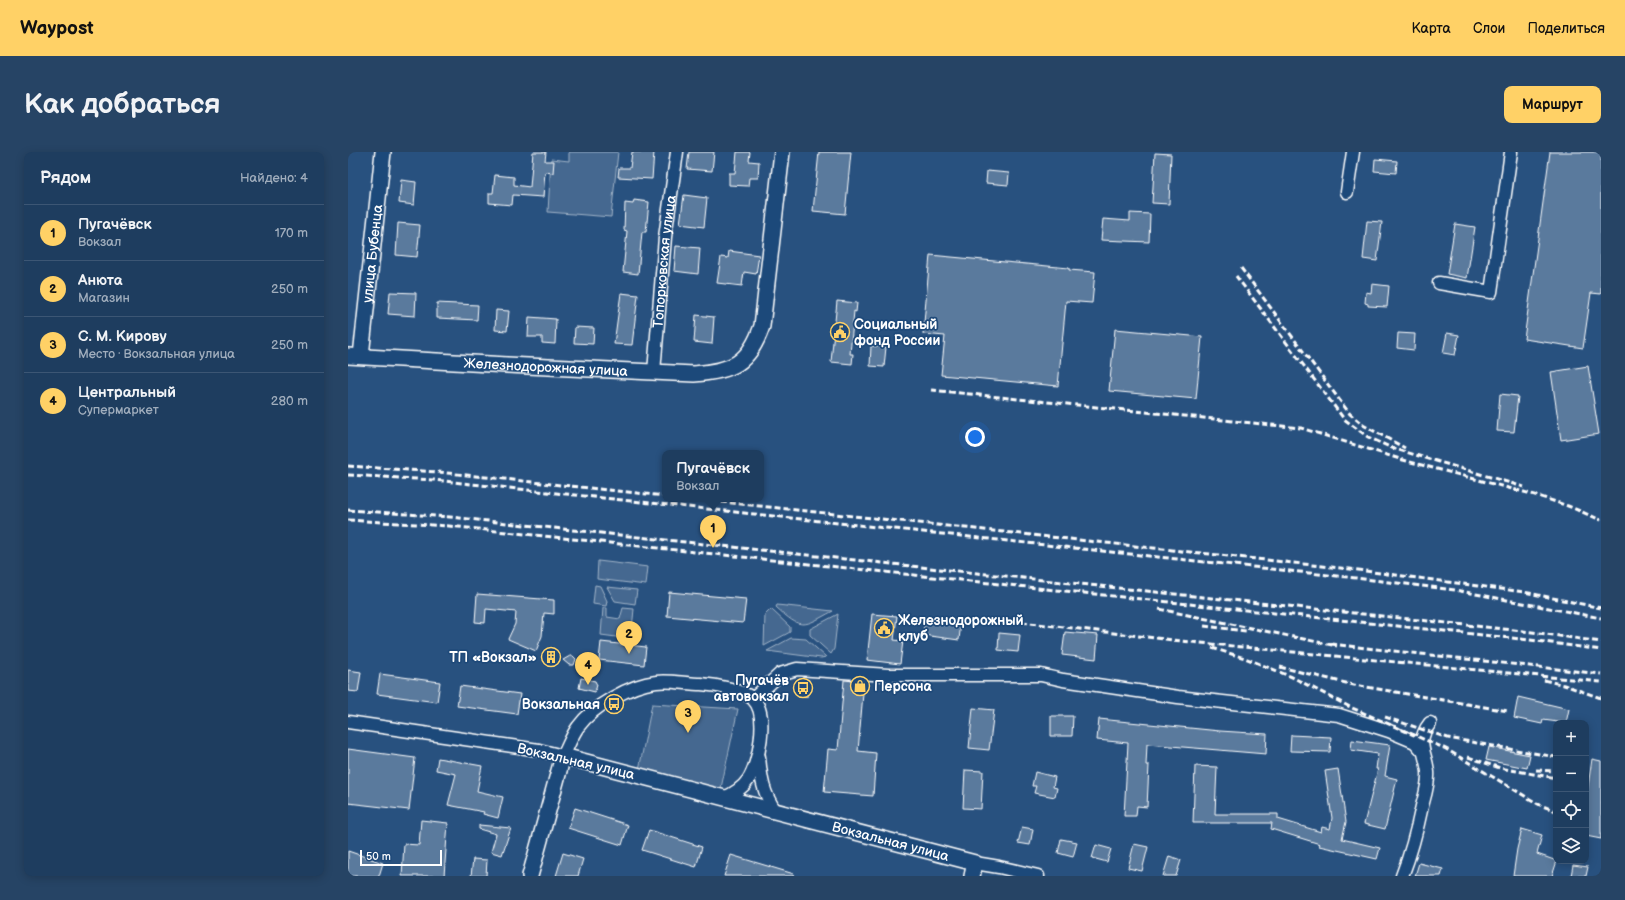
<!DOCTYPE html>
<html lang="ru">
<meta charset="utf-8">
<style>
:root{--surface:#1e3d5f;--page:#264465;--text:#f1f3f6;--muted:#a1aebd;--line:#3c5674;--accent:#ffd166}
body{margin:0;font-family:"Balsamiq Sans",sans-serif;background:var(--page);color:var(--text)}
.controls{position:absolute;right:12px;bottom:12px;display:grid;overflow:hidden;border-radius:8px;box-shadow:0 2px 10px #0003}
.controls button{width:36px;height:36px;display:grid;place-items:center;padding:0;border:0;border-bottom:1px solid var(--line);background:var(--surface);color:var(--text);font:20px sans-serif}
.scale{position:absolute;left:12px;bottom:10px;width:82px;box-sizing:border-box;padding-left:4px;border:2px solid #fff;border-top:0;font-size:11px;line-height:14px;white-space:nowrap;color:#fff;-webkit-text-stroke:3px #1f4a7a;paint-order:stroke}
.you{position:absolute;left:627px;top:285px;width:14px;height:14px;margin:-10px;border:3px solid #fff;border-radius:50%;background:#1a73e8;box-shadow:0 0 0 6px #1a73e833}
.badge{display:grid;place-items:center;width:26px;height:26px;border-radius:50%;background:var(--accent);color:#111;font-size:13px;font-weight:700}
.pin{position:absolute;translate:-50% -33px;filter:drop-shadow(0 1px 2px #0008)}
.pin::after{content:'';position:absolute;top:21px;width:14px;height:12px;background:inherit;clip-path:polygon(0 0,100% 0,50% 100%)}
.popup{position:absolute;left:314px;top:298px;width:102px;height:52px;box-sizing:border-box;display:grid;place-content:center;border-radius:8px;background:var(--surface);filter:drop-shadow(0 1px 3px #0005);font-size:13px;white-space:nowrap;color:var(--muted)}
.popup b{font-size:15px;color:var(--text)}
.popup::after{content:'';position:absolute;left:50%;top:100%;margin-left:-8px;border:8px solid transparent;border-top-color:var(--surface)}
.list{margin:0;padding:0;list-style:none}
h2{display:flex;justify-content:space-between;align-items:center;height:52px;margin:0;padding:0 16px;font-size:17px}
h2 small{font-size:13px;font-weight:400;color:var(--muted)}
.list li{display:grid;grid-template-columns:26px 1fr auto;gap:12px;align-items:center;box-sizing:border-box;height:56px;padding:0 16px;border-top:1px solid var(--line)}
.list b{display:block;font-size:15px;white-space:nowrap}
.list p{margin:0;font-size:13px;white-space:nowrap;color:var(--muted)}
.list em{font-size:13px;font-style:normal;color:var(--muted)}
.icon{flex:none;width:22px;height:22px;fill:none;stroke:currentColor;stroke-width:2;stroke-linecap:round;stroke-linejoin:round}
.map{position:relative;flex:none;width:1253px;height:724px;overflow:hidden;border-radius:8px}
header{display:flex;align-items:center;gap:24px;box-sizing:border-box;height:56px;padding:0 20px;background:var(--accent);color:#111}
header strong{font-size:19px}
nav{display:flex;gap:22px;margin-inline-start:auto;font-size:14px}
.intro{display:flex;align-items:center;justify-content:space-between;box-sizing:border-box;height:96px;padding:0 24px}
h1{margin:0;font-size:28px}
.button{padding:10px 18px;border-radius:8px;background:var(--accent);color:#111;font-size:14px;font-weight:700}
main{display:flex;gap:24px;padding:0 24px}
aside{flex:1;background:var(--surface);border-radius:8px;box-shadow:0 2px 10px #0003}
.map>svg:first-child{display:block}
.green{fill:#446890;stroke:#a2b4c8}
.building{fill:#5a7a9d;stroke:#fff}
.lines{fill:none;stroke-linecap:round;stroke-linejoin:round}
.minor-casing{stroke:#fff;stroke-width:15}
.tertiary-casing{stroke:#fff;stroke-width:18}
.minor{stroke:#1f4a7a;stroke-width:12}
.tertiary{stroke:#1f4a7a;stroke-width:15}
.rail{stroke:#fff;stroke-width:3;stroke-dasharray:6 3;stroke-linecap:butt}
.labels{text-anchor:middle;stroke-width:3.5;stroke-linejoin:round;paint-order:stroke}
.street-label{font-size:14px;fill:#fff;stroke:#1f4a7a}
.poi-label{font-size:14px;font-weight:bold;fill:#fff;stroke:#1f4a7a;text-anchor:start}
</style>
<header>
<strong>Waypost</strong>
<nav><a>Карта</a><a>Слои</a><a>Поделиться</a></nav>
</header>
<div class="intro"><h1>Как добраться</h1><a class="button">Маршрут</a></div>
<main>
<aside>
<h2>Рядом<small>Найдено: 4</small></h2>
<ul class="list">
<li><span class="badge">1</span><div><b>Пугачёвск</b><p>Вокзал</p></div><em>170 m</em></li>
<li><span class="badge">2</span><div><b>Анюта</b><p>Магазин</p></div><em>250 m</em></li>
<li><span class="badge">3</span><div><b>С. М. Кирову</b><p>Место · Вокзальная улица</p></div><em>250 m</em></li>
<li><span class="badge">4</span><div><b>Центральный</b><p>Супермаркет</p></div><em>280 m</em></li>
</ul>
</aside>
<div class="map">
<svg width="1253" height="724" viewBox="0 0 1253 724">
<rect width="100%" height="100%" fill="#28517f"/>
<filter id="ink" filterUnits="userSpaceOnUse"><feTurbulence type="fractalNoise" baseFrequency=".025" numOctaves="2"/><feDisplacementMap in="SourceGraphic" scale="8" xChannelSelector="R" yChannelSelector="G"/><feConvolveMatrix kernelMatrix="1 2 1 2 8 2 1 2 1" color-interpolation-filters="sRGB"/></filter>
<g filter="url(#ink)">
<!-- green -->
<g class="green">
<polygon points="221,0 270,0 263,65 200,60 203,7 221,9"/>
<polygon points="250,409 300,415 298,433 249,427"/>
<polygon points="247,433 252,434 259,449 258,454 245,452"/>
<polygon points="259,435 289,438 287,452 267,449"/>
<path d="M429 453 485 459C455 475 454 479 428 455Z"/>
<polygon points="255,456 259,456 259,465 272,467 275,456 286,457 283,487 253,483"/>
<polygon points="423,457 442,475 442,480 416,494 417,463"/>
<polygon points="490,462 486,497 483,502 462,483 462,477"/>
<polygon points="443,486 458,487 478,505 473,506 419,499"/>
<polygon points="304,552 390,557 373,636 364,637 291,618"/>
</g>
<!-- building -->
<g class="building">
<polygon points="185,0 198,0 197,9 206,9 205,21 197,20 195,45 165,43 164,53 141,51 141,41 145,41 147,23 166,25 166,33 182,35"/>
<polygon points="284,0 306,0 304,27 270,25 271,16 282,16"/>
<polygon points="341,0 366,0 364,19 339,17"/>
<polygon points="389,0 402,0 401,9 411,10 410,26 401,26 400,34 381,33 381,21 387,21"/>
<polygon points="471,0 503,0 497,62 465,59"/>
<polygon points="1202,0 1253,0 1253,142 1243,141 1235,196 1176,187"/>
<polygon points="807,1 823,2 821,52 804,51"/>
<polygon points="1027,7 1049,9 1048,21 1026,19"/>
<polygon points="639,19 661,21 660,33 638,31"/>
<polygon points="53,28 68,30 66,53 51,51"/>
<polygon points="336,43 359,46 356,75 332,72"/>
<polygon points="286,48 301,50 298,80 294,80 290,122 275,120 279,79 276,78 277,51 285,52"/>
<polygon points="782,61 802,62 801,90 753,88 755,67 782,69"/>
<polygon points="1019,69 1034,70 1029,109 1015,107"/>
<polygon points="50,71 72,73 69,105 48,103"/>
<polygon points="1107,72 1127,75 1119,126 1099,122"/>
<polygon points="328,94 352,96 350,122 326,119"/>
<polygon points="381,99 411,103 408,122 396,120 394,134 369,131 373,105 380,106"/>
<polygon points="582,103 721,116 721,118 747,120 744,151 718,149 710,234 593,223 597,184 575,182"/>
<polygon points="1024,132 1041,134 1039,155 1020,154 1020,152 1017,151 1018,140 1023,141"/>
<polygon points="42,140 68,141 67,164 40,162"/>
<polygon points="273,141 290,143 284,193 266,192"/>
<polygon points="489,149 509,151 508,160 506,159 502,202 505,202 504,212 483,210"/>
<polygon points="89,151 130,153 129,168 89,166"/>
<polygon points="148,158 161,159 159,179 147,178"/>
<polygon points="348,163 366,165 364,192 346,190"/>
<polygon points="181,165 208,167 207,192 194,191 194,185 180,185"/>
<polygon points="227,175 246,176 245,192 226,191"/>
<polygon points="767,177 854,185 848,247 761,239"/>
<polygon points="1050,181 1067,182 1066,198 1049,196"/>
<polygon points="1099,181 1111,183 1107,203 1095,201"/>
<polygon points="523,194 538,195 536,215 522,214"/>
<polygon points="1240,214 1251,282 1213,288 1203,220"/>
<polygon points="1152,242 1170,244 1166,280 1149,279"/>
<polygon points="321,440 398,447 395,471 319,464"/>
<polygon points="129,442 206,448 206,462 196,461 194,484 188,499 160,487 167,472 168,460 138,457 137,471 127,470"/>
<polygon points="524,462 549,464 546,488 555,489 552,512 519,508"/>
<polygon points="577,465 613,470 611,488 575,483"/>
<polygon points="717,480 750,483 748,507 714,503"/>
<polygon points="651,481 672,483 670,500 650,498"/>
<polygon points="253,490 298,495 296,513 251,508"/>
<polygon points="199,501 208,503 206,512 197,510"/>
<polygon points="222,504 225,504 228,507 226,513 221,513 215,508"/>
<polygon points="0,518 13,520 10,540 0,539"/>
<polygon points="32,522 92,530 89,550 29,542"/>
<polygon points="233,526 247,529 249,533 247,540 231,536"/>
<polygon points="450,527 461,528 459,545 449,544"/>
<polygon points="496,528 516,530 510,599 528,601 525,644 476,640 480,597 490,598"/>
<polygon points="112,534 172,542 169,562 109,554"/>
<polygon points="1170,545 1221,557 1218,571 1195,568 1194,572 1166,566"/>
<polygon points="625,556 646,558 641,598 621,596"/>
<polygon points="703,564 725,564 724,584 703,584"/>
<polygon points="751,567 872,579 919,582 918,602 799,592 798,613 801,613 799,655 789,654 788,664 776,664 780,591 749,588"/>
<polygon points="943,583 983,585 982,600 942,599"/>
<polygon points="1004,588 1042,593 1037,624 1049,627 1037,677 1016,672 1030,617 1028,617 1030,602 1003,598"/>
<polygon points="1141,595 1182,603 1179,616 1138,608"/>
<polygon points="0,597 67,606 61,658 0,651"/>
<polygon points="90,606 134,614 129,639 155,645 150,666 135,662 136,660 100,653 108,622 88,618"/>
<polygon points="1244,607 1253,609 1253,687 1238,684 1238,648"/>
<polygon points="847,614 869,615 867,662 930,662 930,667 973,680 974,675 982,677 984,666 977,619 990,617 998,670 994,687 1032,696 1029,707 971,694 972,692 923,677 924,671 845,671"/>
<polygon points="617,618 635,619 633,657 615,656"/>
<polygon points="687,620 707,625 705,635 709,636 707,645 686,641 688,634 684,634"/>
<polygon points="227,656 280,673 274,693 220,676"/>
<polygon points="73,668 100,671 96,724 54,724 56,692 71,693"/>
<polygon points="131,673 163,676 154,703 143,700 148,682 131,677"/>
<polygon points="674,675 685,677 682,693 670,691"/>
<polygon points="1174,677 1194,683 1189,702 1209,709 1204,724 1165,724 1169,697"/>
<polygon points="301,678 354,695 348,715 294,698"/>
<polygon points="713,687 729,690 725,705 710,701"/>
<polygon points="786,692 800,695 794,719 780,716"/>
<polygon points="748,693 763,697 759,710 744,706"/>
<polygon points="0,699 35,711 31,724 0,724"/>
<polygon points="215,701 235,707 230,724 208,724"/>
<polygon points="383,703 446,722 445,724 376,724"/>
<polygon points="821,704 833,708 828,724 815,724"/>
<polygon points="125,707 139,708 138,724 123,724"/>
<polygon points="1071,711 1095,717 1093,724 1067,724"/>
<polygon points="1225,713 1240,715 1238,724 1223,724"/>
</g>
<g class="lines">
<!-- minor casing -->
<g class="minor-casing">
<g id="minor">
<polyline points="999,40 1005,0"/>
<polyline points="1091,131 1143,140 1163,0"/>
<path id="s1" d="M306 220 317 85 329 0"/>
<polyline points="405,547 432,522 449,517 540,523 693,523 715,528 830,545 991,563 1041,579 1067,590 1074,598"/>
<path d="M0 570 191 598 215 604C220 595 224 583 230 575 245 554 282 533 308 530 322 528 339 532 353 532 367 533 396 538 405 547 421 562 411 612 400 628 394 637 385 642 376 646"/>
<path d="M411 605C413 627 415 641 428 660"/>
<polyline points="627,711 651,715 690,724"/>
<path d="M1054 724C1063 701 1069 678 1074 654 1077 643 1081 631 1080 620 1078 600 1067 590 1082 571"/>
</g>
</g>
<!-- tertiary casing -->
<g class="tertiary-casing">
<g id="tertiary">
<path id="s2" d="M0 204 159 213 346 222C384 219 401 212 414 174L434 0"/>
<path id="s3" d="M13 204 35 0"/>
<path id="s4" d="M182 724 215 604 627 711 624 724"/>
</g>
</g>
<!-- minor -->
<use href="#minor" class="minor"/>
<!-- tertiary -->
<use href="#tertiary" class="tertiary"/>
<!-- rail -->
<g class="rail">
<polyline points="893,116 1002,262 1015,273 1057,296"/>
<polyline points="888,124 996,267 1020,285 1044,296 1176,335"/>
<polyline points="583,238 953,276 1055,308 1187,343 1220,354 1253,368"/>
<polyline points="0,314 90,320 317,344"/>
<polyline points="0,323 86,328 1008,426 1107,438 1253,466"/>
<polyline points="346,347 1002,417 1176,440 1253,456"/>
<polyline points="0,358 102,365 1184,480 1253,490"/>
<polyline points="0,368 101,374 1182,488 1253,498"/>
<polyline points="811,457 989,494"/>
<polyline points="665,469 833,489 1253,530"/>
<polyline points="856,474 898,479"/>
<polyline points="983,492 1253,522"/>
<polyline points="864,496 897,506 944,525 1002,555 1098,597 1192,653 1208,659"/>
<polyline points="932,515 1006,533 1160,559"/>
<polyline points="1196,528 1216,533 1253,546"/>
<polyline points="1037,565 1100,586 1208,605"/>
<polyline points="1120,605 1152,616 1208,626"/>
<polyline points="1188,618 1208,619"/>
</g>
</g>
</g>
<!-- icons -->
<defs>
<g id="civic-ring" transform="scale(1)"><circle r="9.5" fill="#1f4a7a" stroke="#ffd166" stroke-width="1.5"/><path d="M-.6-6.5H3V-4.5H.6V-3L4-1V1h2V6H-6V1h2V-1L-.6-3ZM-1.2 2.5V6h2.4V2.5Z" fill="#ffd166"/></g>
<g id="building-ring" transform="scale(1)"><circle r="9.5" fill="#1f4a7a" stroke="#ffd166" stroke-width="1.5"/><path d="M-4-6H4V6H1V3H-1V6H-4ZM-2.5-4.3h1.7v1.8h-1.7ZM.8-4.3h1.7v1.8H.8ZM-2.5-1h1.7V.8h-1.7ZM.8-1h1.7V.8H.8Z" fill="#ffd166"/></g>
<g id="shop-ring" transform="scale(1)"><circle r="9.5" fill="#1f4a7a" stroke="#ffd166" stroke-width="1.5"/><path d="M-5-2.5h2.3a2.7 3.5 0 0 1 5.4 0H5L5.5 6h-11ZM-1.5-2.5h3a1.5 2.3 0 0 0-3 0Z" fill="#ffd166"/></g>
<g id="bus-ring" transform="scale(1)"><circle r="9.5" fill="#1f4a7a" stroke="#ffd166" stroke-width="1.5"/><path d="M-5-6H5V4H4V6H2V4H-2V6H-4V4H-5ZM-3.5-4V0h7V-4ZM-3.5 1.2v1.5H-2V1.2ZM2 1.2v1.5H3.5V1.2Z" fill="#ffd166"/></g>
</defs>
<g fill-rule="evenodd">
<use href="#civic-ring" x="492" y="180"/>
<use href="#civic-ring" x="536" y="476"/>
<use href="#building-ring" x="203" y="505"/>
<use href="#shop-ring" x="512" y="534"/>
<use href="#bus-ring" x="455" y="536"/>
<use href="#bus-ring" x="266" y="552"/>
</g>
<g class="labels">
<!-- street labels -->
<g class="street-label">
<text dy="5" stroke="none"><textPath href="#s3" startOffset="103">улица Бубенца</textPath></text>
<text dy="5" stroke="none"><textPath href="#s1" startOffset="111">Топорковская улица</textPath></text>
<text dy="5" stroke="none"><textPath href="#s2" startOffset="198">Железнодорожная улица</textPath></text>
<text transform="translate(228 609) rotate(13)" y="5">Вокзальная улица</text>
<text dy="5" stroke="none"><textPath href="#s4" startOffset="463">Вокзальная улица</textPath></text>
</g>
<!-- poi labels -->
<g class="poi-label">
<text x="506" y="177">Социальный<tspan x="506" dy="16">фонд России</tspan></text>
<text x="550" y="473">Железнодорожный<tspan x="550" dy="16">клуб</tspan></text>
<text x="189" y="510" text-anchor="end">ТП «Вокзал»</text>
<text x="441" y="533" text-anchor="end">Пугачёв<tspan x="441" dy="16">автовокзал</tspan></text>
<text x="526" y="539">Персона</text>
<text x="252" y="557" text-anchor="end">Вокзальная</text>
</g>
</g>
</svg>
<div class="controls">
<button>+</button>
<button>−</button>
<button><svg class="icon" aria-label="locate" viewBox="0 0 24 24"><circle cx="12" cy="12" r="6"/><path d="M12 2v4M12 18v4M2 12h4M18 12h4"/></svg></button>
<button><svg class="icon" aria-label="layers" viewBox="0 0 24 24"><path d="M12 4l9 5-9 5-9-5zM3 14l9 5 9-5"/></svg></button>
</div>
<div class="scale">50 m</div>
<div class="you"></div>
<div class="pin badge" style="left:365px;top:396px">1</div>
<div class="popup"><b>Пугачёвск</b>Вокзал</div>
<div class="pin badge" style="left:281px;top:502px">2</div>
<div class="pin badge" style="left:340px;top:581px">3</div>
<div class="pin badge" style="left:240px;top:533px">4</div>
</div>
</main>
